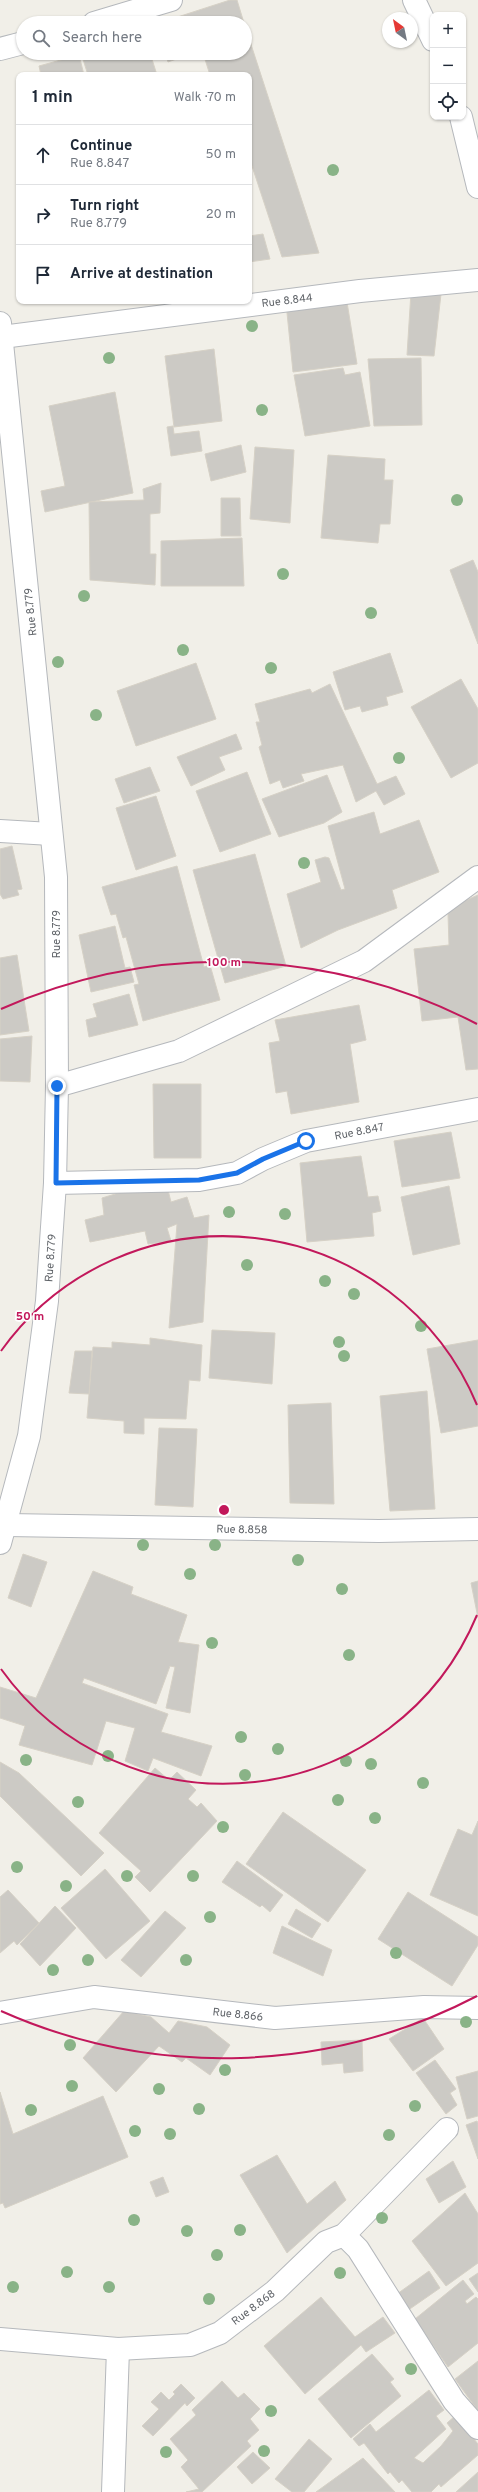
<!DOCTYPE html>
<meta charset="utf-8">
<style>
:root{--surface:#fff;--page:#f2f2f3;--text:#1f2937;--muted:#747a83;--line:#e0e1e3}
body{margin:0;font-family:Overpass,sans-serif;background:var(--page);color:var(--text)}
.controls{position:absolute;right:12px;top:12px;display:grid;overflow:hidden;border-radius:8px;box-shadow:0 1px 3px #0004}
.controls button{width:36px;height:36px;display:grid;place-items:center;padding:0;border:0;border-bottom:1px solid var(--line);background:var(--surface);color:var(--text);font:20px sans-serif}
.compass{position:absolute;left:382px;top:12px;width:36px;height:36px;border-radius:50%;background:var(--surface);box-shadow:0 1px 3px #0004;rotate:327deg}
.stop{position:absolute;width:12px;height:12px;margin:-9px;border:3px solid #1a73e8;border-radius:50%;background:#fff}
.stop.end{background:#1a73e8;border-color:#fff;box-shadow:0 1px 4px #0008}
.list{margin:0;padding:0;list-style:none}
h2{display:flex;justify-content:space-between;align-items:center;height:52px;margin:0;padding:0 16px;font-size:17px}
h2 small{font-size:13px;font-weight:400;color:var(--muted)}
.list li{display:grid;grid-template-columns:26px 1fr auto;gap:12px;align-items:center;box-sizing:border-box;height:60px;padding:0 16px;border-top:1px solid var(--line)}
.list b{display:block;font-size:15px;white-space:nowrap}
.list p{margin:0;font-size:13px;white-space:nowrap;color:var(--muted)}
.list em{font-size:13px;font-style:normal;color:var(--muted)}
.icon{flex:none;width:22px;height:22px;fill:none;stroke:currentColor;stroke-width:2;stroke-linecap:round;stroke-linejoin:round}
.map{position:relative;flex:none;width:478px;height:2492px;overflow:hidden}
.search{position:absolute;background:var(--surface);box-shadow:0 1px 3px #0004;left:16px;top:16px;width:236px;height:44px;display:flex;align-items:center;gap:10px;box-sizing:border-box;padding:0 14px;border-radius:22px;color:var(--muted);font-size:15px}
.panel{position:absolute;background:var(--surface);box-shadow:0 1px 3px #0004;left:16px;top:72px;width:236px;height:232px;border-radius:8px}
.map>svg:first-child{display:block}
.building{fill:#cccac5;stroke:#d6d1c6}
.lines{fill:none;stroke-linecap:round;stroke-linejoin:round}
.minor-casing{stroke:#b5b8bc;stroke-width:24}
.minor{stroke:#fff;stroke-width:22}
.tree{fill:#89b387}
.route{stroke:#1a73e8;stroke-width:5}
.ring{fill:none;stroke:#c2185b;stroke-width:2}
.labels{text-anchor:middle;stroke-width:3.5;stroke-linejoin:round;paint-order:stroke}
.street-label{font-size:11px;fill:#5f6368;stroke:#fff}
.centre{fill:#c2185b;stroke:#fff;stroke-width:2}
.ring-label{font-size:12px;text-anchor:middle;font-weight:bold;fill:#c2185b;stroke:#fff;stroke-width:3.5;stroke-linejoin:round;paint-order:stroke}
</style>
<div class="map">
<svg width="478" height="2492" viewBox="0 0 478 2492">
<rect width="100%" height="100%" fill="#f1efe8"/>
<!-- building -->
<g class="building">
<polygon points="230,0 237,0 244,23 159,23"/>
<polygon points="245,26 319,253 282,257 249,157 249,75 210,75 203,53 245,53"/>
<polygon points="81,53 150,53 157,75 88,75"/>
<polygon points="165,53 193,53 168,62"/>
<polygon points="79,55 84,75 41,75 39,66"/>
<polygon points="263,234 270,259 249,262 249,236"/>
<polygon points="411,292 441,294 434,356 407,355"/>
<polygon points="346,296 357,364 293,372 286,303"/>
<polygon points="214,349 222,421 174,427 165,356"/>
<polygon points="421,358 422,425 374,426 368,359"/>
<polygon points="343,368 345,375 360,372 370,426 305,436 294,375"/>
<polygon points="115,392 133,493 45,512 41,491 65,486 49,406"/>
<polygon points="173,426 174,434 199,431 202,451 171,456 167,427"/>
<polygon points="241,445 246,472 211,481 205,454"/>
<polygon points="255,447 294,450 290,523 250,519"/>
<polygon points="328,455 385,459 384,480 393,480 390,524 380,524 378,543 321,538"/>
<polygon points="161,483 160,513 150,514 150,554 156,554 155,585 90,580 89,502 144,500 143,489"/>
<polygon points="221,498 240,498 241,536 221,536"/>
<polygon points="242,538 244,586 161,586 161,541"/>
<polygon points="473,560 478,572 478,644 450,570"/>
<polygon points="390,653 403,692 386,697 388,705 362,712 360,706 345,710 333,672"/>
<polygon points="196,663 216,719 136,746 117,691"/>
<polygon points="461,679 478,709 478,763 451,778 411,707"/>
<polygon points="330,684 377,784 396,776 405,794 384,805 376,791 356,802 343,765 301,774 304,781 283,788 280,780 270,784 259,747 262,745 256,722 260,722 255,704 310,689 312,693"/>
<polygon points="236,734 242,749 219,757 225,770 191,786 177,757"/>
<polygon points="150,767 160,791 124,803 115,779"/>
<polygon points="247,772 271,834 220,852 196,791"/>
<polygon points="327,775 342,812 324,823 279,837 262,799"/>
<polygon points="156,796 176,856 136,870 116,808"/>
<polygon points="374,812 380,834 419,820 439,872 392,890 397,908 338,930 301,948 287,894 321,882 315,860 325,857 329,858 341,890 345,889 328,826"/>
<polygon points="12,846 22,889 17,890 19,895 3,899 0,894 0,849"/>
<polygon points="255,854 286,966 225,983 193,870"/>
<polygon points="177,866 204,967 210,965 220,1000 143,1021 134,985 139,984 126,937 123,938 116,914 111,915 102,887"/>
<polygon points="478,895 478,1069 466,1070 458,1017 422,1021 414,949 449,945 448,914 455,905"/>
<polygon points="115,926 125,968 130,967 134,982 91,992 79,935"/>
<polygon points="17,955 29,1031 0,1035 0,958"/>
<polygon points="129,994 138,1025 89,1037 86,1020 97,1017 93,1004"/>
<polygon points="359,1005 366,1040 350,1044 359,1102 291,1114 287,1091 276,1093 269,1043 280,1041 275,1020"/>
<polygon points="32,1036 30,1082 0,1081 0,1039"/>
<polygon points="153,1084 201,1084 201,1158 154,1158"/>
<polygon points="451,1132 460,1178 402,1187 394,1141"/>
<polygon points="361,1156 368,1197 378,1196 381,1211 372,1213 374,1236 307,1242 300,1163"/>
<polygon points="148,1184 167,1186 171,1202 187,1197 194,1218 209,1215 203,1322 169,1328 177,1224 167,1228 171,1241 148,1244 145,1231 90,1242 85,1220 104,1215 102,1198"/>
<polygon points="449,1186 460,1244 413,1255 401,1197"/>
<polygon points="212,1330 275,1333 272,1384 209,1378"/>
<polygon points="150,1338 202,1345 200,1381 189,1380 186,1419 144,1418 144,1434 124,1433 124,1421 87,1418 93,1347 112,1348 112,1342 150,1345"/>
<polygon points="478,1340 478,1426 441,1433 427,1349"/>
<polygon points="75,1351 92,1351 89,1394 69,1393"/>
<polygon points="427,1391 435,1509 390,1511 380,1396"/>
<polygon points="331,1403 334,1504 290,1503 288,1405"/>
<polygon points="159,1428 197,1429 193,1507 155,1505"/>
<polygon points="23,1554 47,1562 31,1607 8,1598"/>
<polygon points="93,1571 133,1587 131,1594 187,1615 178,1642 199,1645 190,1713 166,1708 175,1667 170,1666 156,1704 84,1678 82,1683 168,1714 161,1732 212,1746 201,1776 153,1758 148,1771 125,1761 135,1728 106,1721 92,1765 19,1745 25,1726 0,1718 0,1687 36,1698"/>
<polygon points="478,1581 478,1618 471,1583"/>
<polygon points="0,1762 19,1773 104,1853 81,1876 0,1796"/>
<polygon points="155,1768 169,1780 177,1772 196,1790 188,1799 197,1807 201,1803 217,1821 150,1892 135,1877 141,1871 99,1833"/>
<polygon points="283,1812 366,1870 328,1922 246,1864"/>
<polygon points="478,1821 478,1916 430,1895 458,1829 472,1835"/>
<polygon points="237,1861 283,1895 270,1912 262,1905 260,1907 222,1882"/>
<polygon points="105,1869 150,1921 106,1959 61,1908"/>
<polygon points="8,1890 39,1923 17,1945 14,1941 0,1953 0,1897"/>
<polygon points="408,1892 478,1937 478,1945 452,1986 378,1939"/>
<polygon points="55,1906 76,1928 40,1966 20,1944"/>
<polygon points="296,1909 321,1924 312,1938 288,1924"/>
<polygon points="165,1911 186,1928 141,1977 121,1960"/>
<polygon points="282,1926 332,1950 323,1976 273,1953"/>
<polygon points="124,2011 151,2017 169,2033 178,2021 207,2027 230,2045 210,2075 186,2058 182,2062 159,2046 116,2092 83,2058"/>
<polygon points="423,2018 444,2049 413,2071 389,2039"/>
<polygon points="362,2040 363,2071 344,2073 343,2063 322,2065 321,2042"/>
<polygon points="435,2060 456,2089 450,2093 457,2105 446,2114 416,2073"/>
<polygon points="478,2071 478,2116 467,2119 456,2077"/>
<polygon points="0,2092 13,2134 103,2096 128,2157 5,2208 3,2203 0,2204"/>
<polygon points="477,2121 478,2123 478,2159 466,2125"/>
<polygon points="277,2155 307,2204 335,2181 346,2200 287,2253 240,2175"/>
<polygon points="453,2161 466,2187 439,2203 426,2179"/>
<polygon points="163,2177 169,2192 156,2197 150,2182"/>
<polygon points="465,2193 478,2214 478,2263 446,2286 412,2241"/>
<polygon points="429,2271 440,2288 404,2313 397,2294"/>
<polygon points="478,2273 478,2292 469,2279"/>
<polygon points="463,2280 474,2294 465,2301 467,2304 476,2297 478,2299 478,2343 448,2367 415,2319"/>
<polygon points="321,2297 355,2337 383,2317 395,2333 366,2352 361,2345 305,2394 264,2346"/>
<polygon points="372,2354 394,2379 390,2382 401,2396 351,2438 318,2399"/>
<polygon points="478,2361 478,2411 455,2379"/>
<polygon points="222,2381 238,2398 244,2393 260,2409 250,2419 259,2430 247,2441 251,2446 202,2492 186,2492 199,2489 181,2467 188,2460 170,2439 196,2415 192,2410"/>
<polygon points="181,2384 195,2398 187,2406 185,2403 153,2436 142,2426 159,2409 151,2402 161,2392 169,2400 175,2394 173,2392"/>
<polygon points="429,2390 444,2410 436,2416 446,2429 414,2458 423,2463 441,2446 453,2431 447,2423 455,2416 478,2444 478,2455 441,2487 439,2484 431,2492 412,2492 402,2480 399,2483 390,2472 388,2474 364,2443 359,2446 353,2439 370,2424 376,2432"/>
<polygon points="309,2439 332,2459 304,2492 292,2492 275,2479"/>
<polygon points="253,2452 270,2468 252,2484 237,2467"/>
<polygon points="363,2458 395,2492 316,2492"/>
<polygon points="478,2472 478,2492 456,2492"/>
</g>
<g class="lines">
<!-- minor casing -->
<g class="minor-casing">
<g id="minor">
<polyline points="414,0 433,40"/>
<polyline points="94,23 171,0"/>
<polyline points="0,49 23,43"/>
<polyline points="461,117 478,187"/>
<polyline points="0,323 56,877 57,1086 55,1183 47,1301 29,1436 0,1543"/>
<polyline points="2,337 360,291 478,280"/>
<polyline points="0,831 51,834"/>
<polyline points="57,1086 179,1051 364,961 478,877"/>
<polyline points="55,1183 199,1180 237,1173 263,1159 306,1141 478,1109"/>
<polyline points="7,1525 379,1531 478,1529"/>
<polyline points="0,2013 94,1997 275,2018 424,2007 478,2008"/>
<polyline points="344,2235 358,2249 454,2401 478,2428"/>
<polyline points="0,2339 118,2349 190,2345 220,2333 275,2291 326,2242 344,2235 447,2129"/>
<polyline points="113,2492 118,2349"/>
</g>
</g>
<!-- minor -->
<use href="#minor" class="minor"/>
</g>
<!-- trees -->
<g class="tree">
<circle cx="333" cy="170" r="6"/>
<circle cx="252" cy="326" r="6"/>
<circle cx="109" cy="358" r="6"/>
<circle cx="262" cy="410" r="6"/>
<circle cx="457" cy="500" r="6"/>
<circle cx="283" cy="574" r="6"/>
<circle cx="84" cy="596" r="6"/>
<circle cx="371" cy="613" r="6"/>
<circle cx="183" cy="650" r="6"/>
<circle cx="58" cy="662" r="6"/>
<circle cx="271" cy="668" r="6"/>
<circle cx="96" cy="715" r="6"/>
<circle cx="399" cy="758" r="6"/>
<circle cx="304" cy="863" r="6"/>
<circle cx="229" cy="1212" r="6"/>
<circle cx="285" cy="1214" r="6"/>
<circle cx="247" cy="1265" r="6"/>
<circle cx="325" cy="1281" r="6"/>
<circle cx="354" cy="1294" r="6"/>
<circle cx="421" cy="1326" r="6"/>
<circle cx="339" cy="1342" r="6"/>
<circle cx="344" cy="1356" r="6"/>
<circle cx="143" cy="1545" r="6"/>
<circle cx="215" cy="1545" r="6"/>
<circle cx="298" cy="1560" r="6"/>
<circle cx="190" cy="1574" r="6"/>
<circle cx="342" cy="1589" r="6"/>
<circle cx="212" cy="1643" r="6"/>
<circle cx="349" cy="1655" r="6"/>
<circle cx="241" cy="1737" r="6"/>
<circle cx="278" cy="1749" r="6"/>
<circle cx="108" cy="1756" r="6"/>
<circle cx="26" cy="1760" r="6"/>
<circle cx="346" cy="1761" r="6"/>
<circle cx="371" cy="1764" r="6"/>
<circle cx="245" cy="1775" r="6"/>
<circle cx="423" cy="1783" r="6"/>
<circle cx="338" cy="1800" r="6"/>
<circle cx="78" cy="1802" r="6"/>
<circle cx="375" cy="1818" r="6"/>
<circle cx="223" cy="1827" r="6"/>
<circle cx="17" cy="1867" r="6"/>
<circle cx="127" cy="1876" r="6"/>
<circle cx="193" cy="1876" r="6"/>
<circle cx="66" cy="1886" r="6"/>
<circle cx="210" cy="1917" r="6"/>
<circle cx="396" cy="1953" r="6"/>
<circle cx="88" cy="1960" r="6"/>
<circle cx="186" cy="1960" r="6"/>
<circle cx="53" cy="1970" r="6"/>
<circle cx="466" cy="2022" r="6"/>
<circle cx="70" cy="2045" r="6"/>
<circle cx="225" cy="2070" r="6"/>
<circle cx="72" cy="2086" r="6"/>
<circle cx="159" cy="2089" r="6"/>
<circle cx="415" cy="2106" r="6"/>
<circle cx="199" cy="2109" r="6"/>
<circle cx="31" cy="2110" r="6"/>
<circle cx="135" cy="2131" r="6"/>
<circle cx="170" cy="2134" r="6"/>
<circle cx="389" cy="2135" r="6"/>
<circle cx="382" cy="2218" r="6"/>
<circle cx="134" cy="2220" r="6"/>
<circle cx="240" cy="2230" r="6"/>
<circle cx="187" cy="2231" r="6"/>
<circle cx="217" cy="2255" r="6"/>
<circle cx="67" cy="2272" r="6"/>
<circle cx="340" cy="2273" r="6"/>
<circle cx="13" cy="2287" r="6"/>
<circle cx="109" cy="2287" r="6"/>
<circle cx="209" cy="2299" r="6"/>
<circle cx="411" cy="2369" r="6"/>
<circle cx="271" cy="2411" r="6"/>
<circle cx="264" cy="2451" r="6"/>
<circle cx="166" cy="2452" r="6"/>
</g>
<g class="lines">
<!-- route -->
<polyline class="route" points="57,1086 56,1183 199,1180 237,1173 263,1159 306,1141"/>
</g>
<!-- distance rings -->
<g class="ring">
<path d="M477 1615A274 274 0 0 1 1 1669M1 1351A274 274 0 0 1 477 1405"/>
<path d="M477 1996A548 548 0 0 1 1 2011M1 1009A548 548 0 0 1 477 1024"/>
</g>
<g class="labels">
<!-- street labels -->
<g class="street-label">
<text transform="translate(287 300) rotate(-7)" y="4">Rue 8.844</text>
<text transform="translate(30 612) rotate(-96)" y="4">Rue 8.779</text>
<text transform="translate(56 934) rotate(-90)" y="4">Rue 8.779</text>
<text transform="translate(359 1131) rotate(-11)" y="4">Rue 8.847</text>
<text transform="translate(50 1258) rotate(-86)" y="4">Rue 8.779</text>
<text transform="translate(242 1529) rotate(1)" y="4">Rue 8.858</text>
<text transform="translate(238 2014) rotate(6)" y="4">Rue 8.866</text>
<text transform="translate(253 2307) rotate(-37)" y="4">Rue 8.868</text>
</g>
</g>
<circle cx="224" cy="1510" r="6" class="centre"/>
<g class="ring-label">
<text x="224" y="966">100 m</text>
<text x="30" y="1320">50 m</text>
</g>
</svg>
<div class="controls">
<button>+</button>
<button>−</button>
<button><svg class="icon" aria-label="locate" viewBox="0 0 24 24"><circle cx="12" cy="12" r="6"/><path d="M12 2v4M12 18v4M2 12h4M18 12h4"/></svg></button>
</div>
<svg class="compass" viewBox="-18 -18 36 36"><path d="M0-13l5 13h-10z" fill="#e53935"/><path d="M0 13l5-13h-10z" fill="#747a83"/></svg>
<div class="stop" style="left:306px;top:1141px"></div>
<div class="stop end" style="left:57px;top:1086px"></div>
<div class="search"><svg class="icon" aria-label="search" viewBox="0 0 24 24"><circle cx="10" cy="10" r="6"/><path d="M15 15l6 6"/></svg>Search here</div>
<section class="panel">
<h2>1 min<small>Walk · 70 m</small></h2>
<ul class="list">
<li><svg class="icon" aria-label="ahead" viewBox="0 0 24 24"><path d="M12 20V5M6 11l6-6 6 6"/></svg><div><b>Continue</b><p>Rue 8.847</p></div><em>50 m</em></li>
<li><svg class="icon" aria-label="right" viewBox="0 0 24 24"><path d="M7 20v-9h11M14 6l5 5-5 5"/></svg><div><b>Turn right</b><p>Rue 8.779</p></div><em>20 m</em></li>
<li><svg class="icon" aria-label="arrive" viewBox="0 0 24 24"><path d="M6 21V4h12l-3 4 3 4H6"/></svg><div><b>Arrive at destination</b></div></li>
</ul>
</section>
</div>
